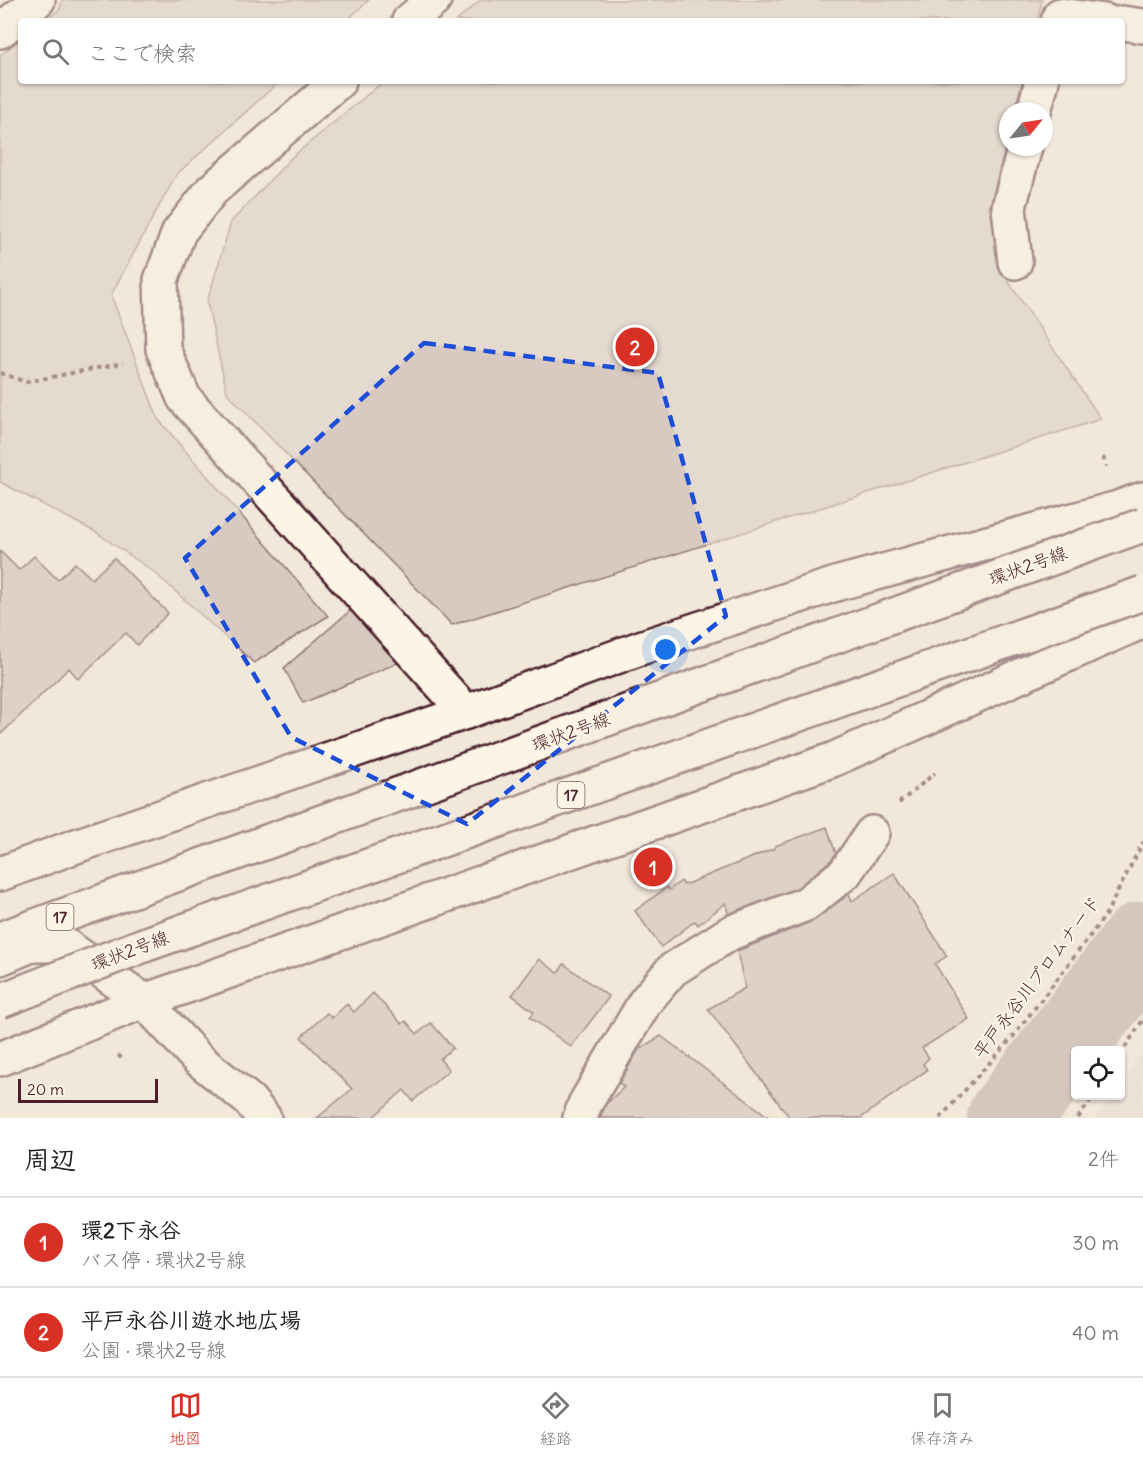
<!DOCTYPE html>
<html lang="ja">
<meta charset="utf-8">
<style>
:root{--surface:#fff;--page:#f2f2f2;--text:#222;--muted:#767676;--line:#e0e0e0;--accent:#d93025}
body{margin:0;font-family:Delius,"Klee One",sans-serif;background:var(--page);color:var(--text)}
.controls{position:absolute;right:18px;bottom:18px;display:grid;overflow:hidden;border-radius:6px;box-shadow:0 2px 4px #0004}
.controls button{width:54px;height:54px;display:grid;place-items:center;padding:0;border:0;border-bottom:2px solid var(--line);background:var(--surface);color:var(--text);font:30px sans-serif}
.compass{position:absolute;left:999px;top:102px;width:54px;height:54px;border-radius:50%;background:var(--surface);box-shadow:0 2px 4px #0004;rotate:60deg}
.scale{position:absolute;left:18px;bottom:15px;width:140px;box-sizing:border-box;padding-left:6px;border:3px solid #4a1f2b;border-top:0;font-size:16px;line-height:21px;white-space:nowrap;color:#4a1f2b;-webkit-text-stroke:4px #fcf5e5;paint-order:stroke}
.you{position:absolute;left:666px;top:650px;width:21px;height:21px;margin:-15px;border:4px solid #fff;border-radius:50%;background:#1a73e8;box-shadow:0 0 0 9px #1a73e833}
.badge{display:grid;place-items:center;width:39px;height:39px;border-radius:50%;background:var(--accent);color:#fff;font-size:20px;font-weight:700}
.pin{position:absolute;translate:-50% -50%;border:3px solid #fff;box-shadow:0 2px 6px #0006}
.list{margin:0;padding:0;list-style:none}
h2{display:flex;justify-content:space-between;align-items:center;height:78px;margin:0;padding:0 24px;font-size:26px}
h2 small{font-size:20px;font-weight:400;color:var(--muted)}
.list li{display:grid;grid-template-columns:39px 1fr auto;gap:18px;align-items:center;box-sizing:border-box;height:90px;padding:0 24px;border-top:2px solid var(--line)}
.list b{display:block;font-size:22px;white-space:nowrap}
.list p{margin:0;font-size:20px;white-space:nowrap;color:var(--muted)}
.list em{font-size:20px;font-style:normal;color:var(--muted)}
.icon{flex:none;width:33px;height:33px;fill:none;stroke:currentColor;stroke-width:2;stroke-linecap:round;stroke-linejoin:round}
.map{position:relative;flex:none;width:1143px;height:1118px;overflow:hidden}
.search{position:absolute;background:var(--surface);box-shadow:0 2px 4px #0004;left:18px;right:18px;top:18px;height:66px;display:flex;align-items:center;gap:15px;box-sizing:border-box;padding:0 21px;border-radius:6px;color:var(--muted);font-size:22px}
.sheet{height:258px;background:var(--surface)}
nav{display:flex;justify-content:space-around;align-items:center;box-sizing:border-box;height:84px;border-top:2px solid var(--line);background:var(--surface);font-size:16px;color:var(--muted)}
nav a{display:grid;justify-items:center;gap:3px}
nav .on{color:var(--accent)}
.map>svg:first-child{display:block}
.built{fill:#e4d9cd}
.green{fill:#d8cac0;stroke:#917476;stroke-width:1.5}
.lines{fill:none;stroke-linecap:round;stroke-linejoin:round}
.river{stroke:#b6a19c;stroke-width:84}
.building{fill:#c7b6af;stroke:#4a1f2b;stroke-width:1.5}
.minor-casing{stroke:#4a1f2b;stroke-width:38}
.tertiary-casing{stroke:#4a1f2b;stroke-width:38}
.primary-casing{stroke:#4a1f2b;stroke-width:38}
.path{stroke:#4a1f2b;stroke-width:4;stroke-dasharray:4.5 4.5;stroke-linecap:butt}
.minor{stroke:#fcf5e5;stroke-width:33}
.tertiary{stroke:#fcf5e5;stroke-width:33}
.primary{stroke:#fcf5e5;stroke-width:33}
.primary-bridge-casing{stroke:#4a1f2b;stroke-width:38;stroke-linecap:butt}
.primary-bridge{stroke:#fcf5e5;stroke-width:33}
.marked{fill:none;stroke:#1d4ed8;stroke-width:4.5;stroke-dasharray:12 8;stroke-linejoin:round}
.labels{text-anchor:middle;stroke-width:4.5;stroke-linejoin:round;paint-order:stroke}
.shield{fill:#fcf5e5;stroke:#7f5f63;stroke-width:1.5}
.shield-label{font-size:16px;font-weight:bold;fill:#4a1f2b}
.street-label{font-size:18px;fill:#4a1f2b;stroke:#fcf5e5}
</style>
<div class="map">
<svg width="1143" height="1118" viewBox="0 0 1143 1118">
<rect width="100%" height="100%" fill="#f1e8da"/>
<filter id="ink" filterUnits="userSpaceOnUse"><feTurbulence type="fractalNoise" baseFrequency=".0167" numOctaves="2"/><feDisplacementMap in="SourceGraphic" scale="12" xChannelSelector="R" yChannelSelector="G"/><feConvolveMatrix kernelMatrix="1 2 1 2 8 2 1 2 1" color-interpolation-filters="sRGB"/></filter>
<g filter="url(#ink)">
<!-- built -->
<polygon class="built" points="1143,1051 1143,1118 1096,1118 1112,1096 1120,1096 1121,1084"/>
<!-- green -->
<g class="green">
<polygon points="62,0 369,0 346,21 45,21 60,9"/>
<polygon points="481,0 1042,0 1037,21 456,21"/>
<polygon points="21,39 21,81 280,81 176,175 111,295 158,419 328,616 254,663 154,572 97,533 0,482 0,55"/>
<polygon points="384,81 1022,81 1014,111 1008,111 1008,135 989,209 1008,281 1101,419 452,625 227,393 207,302 231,222 291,158"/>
<polygon points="352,609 402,661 303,703 284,668"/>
</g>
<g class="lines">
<!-- river -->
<polyline class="river" points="1009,1118 1143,943"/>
</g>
<!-- building -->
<g class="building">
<polygon points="0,551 19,570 34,556 58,580 75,563 92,579 114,558 168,613 137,645 126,633 78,679 69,668 0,735"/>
<polygon points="827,827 836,854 831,860 797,888 728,914 726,903 698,925 695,921 661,947 635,911 667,887 669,890 681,881 684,885 775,848 775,846"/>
<polygon points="894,873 947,956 935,964 969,1019 922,1048 929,1058 923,1064 927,1070 861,1118 790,1118 708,1009 745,988 737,951 813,921 849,894 852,901"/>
<polygon points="539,959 558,973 564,964 609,997 571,1047 530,1017 534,1012 512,995"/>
<polygon points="373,993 402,1024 406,1021 417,1034 431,1023 453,1048 440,1059 449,1070 413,1101 404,1090 372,1118 317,1118 352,1089 301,1037 327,1013 332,1018 347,1004 354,1012"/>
<polygon points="661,1036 770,1118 600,1118 606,1104 624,1087 619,1083 639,1049"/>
</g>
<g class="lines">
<!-- minor casing -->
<g class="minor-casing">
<g id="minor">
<polyline points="409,21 434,0"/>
<polyline points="1058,21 1060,15 1105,21"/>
<polyline points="1122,23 1143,26"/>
<polyline points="0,31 38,0"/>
<polyline points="339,81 212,190 179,232 161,280 163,349 184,398 466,712"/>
<polyline points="1034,111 1042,81"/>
<polyline points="1015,262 1009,207 1025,147"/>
<polyline points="580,1118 585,1104 645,1002 672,970 730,933 806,904 845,873 872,833"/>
</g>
</g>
<!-- tertiary casing -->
<g class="tertiary-casing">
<polyline id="tertiary" points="0,958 31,945 65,945 144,1001 198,1059 249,1100 264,1118"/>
</g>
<!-- primary casing -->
<g class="primary-casing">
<g id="primary">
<polyline points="0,874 76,846 466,712 643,647 839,583 1118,508 1143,499"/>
<polyline points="0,939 120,895"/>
<polyline points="0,1059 144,1001 832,760 1143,621"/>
</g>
</g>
<!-- path -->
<g class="path">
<polyline points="0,373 26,382 123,363"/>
<polyline points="1103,457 1106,467"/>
<polyline points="899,803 935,773"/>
<polyline points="118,1055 125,1061"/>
<polyline points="1120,1055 1143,1020"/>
<polyline points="940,1118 1012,1038 1105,916 1143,842"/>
<polyline points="1078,1118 1094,1096"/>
</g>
<!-- minor -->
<use href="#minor" class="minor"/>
<!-- tertiary -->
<use href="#tertiary" class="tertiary"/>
<!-- primary -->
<use href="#primary" class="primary"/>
<!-- primary-bridge casing -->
<g class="primary-bridge-casing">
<g id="primary-bridge">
<polyline points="120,895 1143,525"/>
<polyline points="0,1001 144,945 1143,593"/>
</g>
</g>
<!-- primary-bridge -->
<use href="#primary-bridge" class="primary-bridge"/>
</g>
</g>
<!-- marked area -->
<path d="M0 0H1143V1118H0ZM424 343 658 373 726 616 467 824 291 737 185 558Z" fill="#f1e8da" fill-opacity=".55" fill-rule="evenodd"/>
<path class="marked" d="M424 343 658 373 726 616 467 824 291 737 185 558Z"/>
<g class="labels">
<!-- shield labels -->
<g class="shield">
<rect x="557.5" y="782" width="27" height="26" rx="4.5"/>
<rect x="46.5" y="904" width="27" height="26" rx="4.5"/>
</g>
<g class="shield-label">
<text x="571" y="801">17</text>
<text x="60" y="923">17</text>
</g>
<!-- street labels -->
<g class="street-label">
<text transform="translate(1028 566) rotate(-20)" y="6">環状2号線</text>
<text transform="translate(571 732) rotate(-20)" y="6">環状2号線</text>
<text transform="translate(130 951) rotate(-21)" y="6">環状2号線</text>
<text transform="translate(1037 977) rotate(-53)" y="6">平戸永谷川プロムナード</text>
</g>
</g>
</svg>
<div class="controls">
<button><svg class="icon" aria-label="locate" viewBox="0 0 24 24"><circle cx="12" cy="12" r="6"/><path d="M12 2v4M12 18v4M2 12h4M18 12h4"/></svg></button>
</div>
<svg class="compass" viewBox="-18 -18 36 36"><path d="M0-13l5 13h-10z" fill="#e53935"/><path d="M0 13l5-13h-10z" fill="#767676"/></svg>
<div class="scale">20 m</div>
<div class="you"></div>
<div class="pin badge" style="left:653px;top:867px">1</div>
<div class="pin badge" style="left:635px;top:347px">2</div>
<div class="search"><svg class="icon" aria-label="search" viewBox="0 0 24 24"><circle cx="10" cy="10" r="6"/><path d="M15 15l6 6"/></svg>ここで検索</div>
</div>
<section class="sheet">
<h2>周辺<small>2件</small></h2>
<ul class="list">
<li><span class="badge">1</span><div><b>環2下永谷</b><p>バス停 · 環状2号線</p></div><em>30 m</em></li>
<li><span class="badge">2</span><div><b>平戸永谷川遊水地広場</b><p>公園 · 環状2号線</p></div><em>40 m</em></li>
</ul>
</section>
<nav>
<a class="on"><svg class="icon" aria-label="map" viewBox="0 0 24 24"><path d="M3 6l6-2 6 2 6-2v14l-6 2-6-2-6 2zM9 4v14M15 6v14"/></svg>地図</a>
<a><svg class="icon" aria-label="directions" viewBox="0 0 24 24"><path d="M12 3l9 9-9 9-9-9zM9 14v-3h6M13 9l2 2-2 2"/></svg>経路</a>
<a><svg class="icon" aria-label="saved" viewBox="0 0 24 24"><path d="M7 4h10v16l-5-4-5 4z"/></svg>保存済み</a>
</nav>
